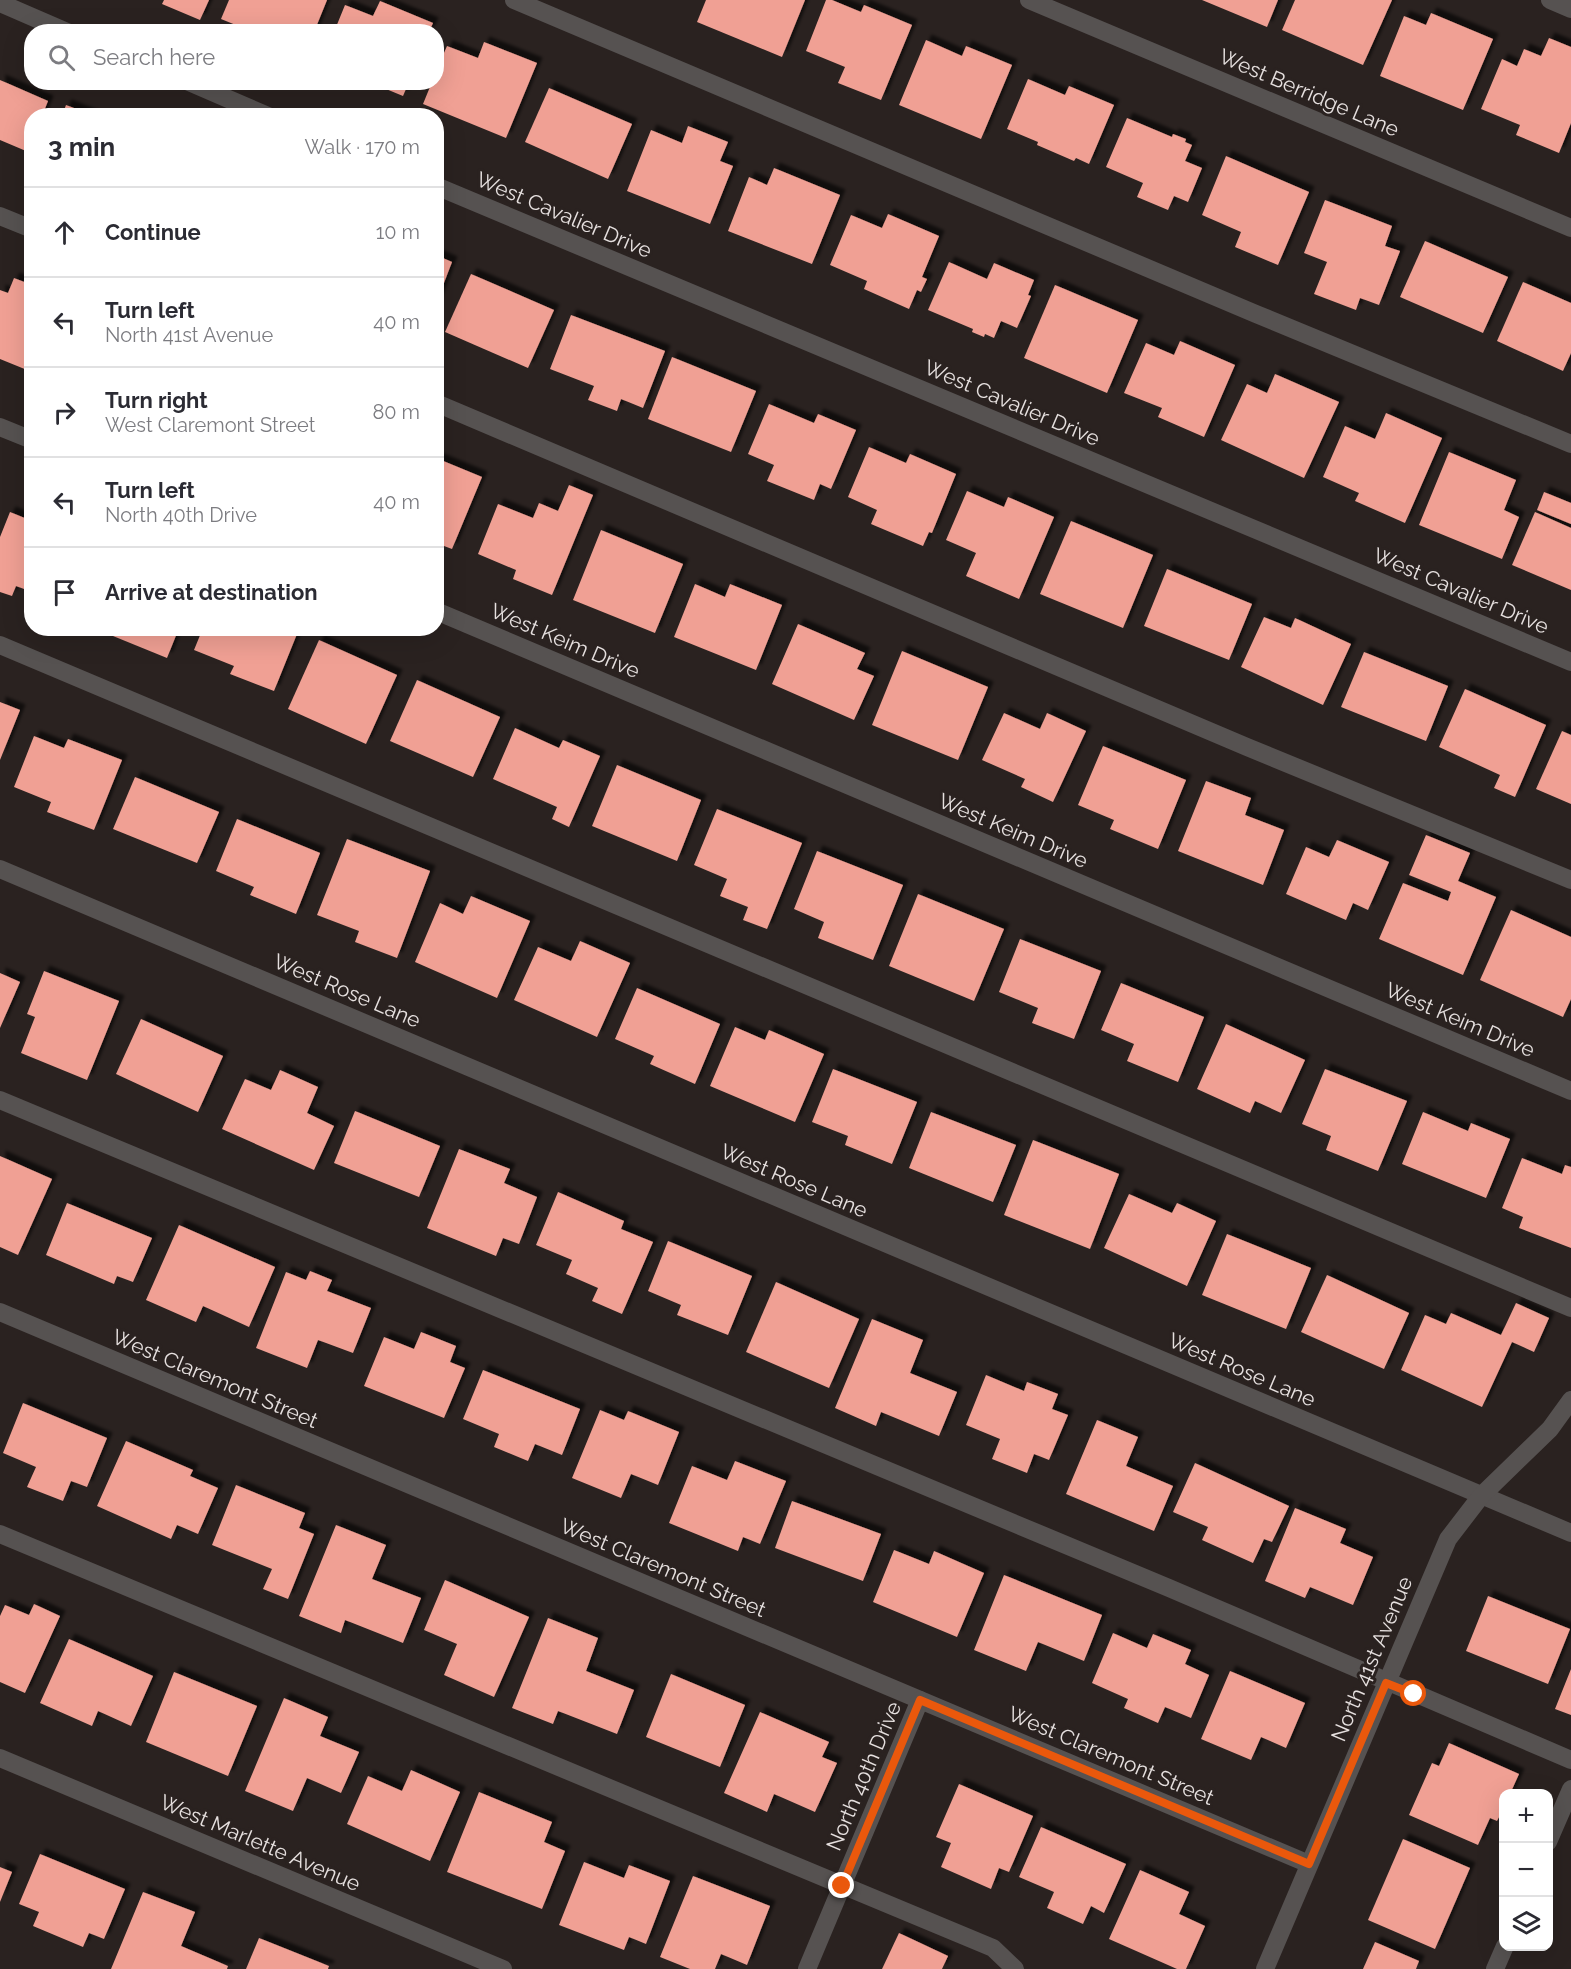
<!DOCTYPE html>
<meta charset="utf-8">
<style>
:root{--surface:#fff;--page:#f7f7f7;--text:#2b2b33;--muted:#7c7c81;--line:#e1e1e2}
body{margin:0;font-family:Raleway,sans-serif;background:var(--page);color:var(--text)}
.controls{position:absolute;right:18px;bottom:18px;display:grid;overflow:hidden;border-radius:12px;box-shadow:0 6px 24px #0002}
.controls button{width:54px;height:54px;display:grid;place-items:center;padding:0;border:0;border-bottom:2px solid var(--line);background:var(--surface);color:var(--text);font:30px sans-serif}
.stop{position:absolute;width:18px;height:18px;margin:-14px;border:4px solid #ea580c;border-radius:50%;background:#fff}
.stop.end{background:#ea580c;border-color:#fff;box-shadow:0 2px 6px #0008}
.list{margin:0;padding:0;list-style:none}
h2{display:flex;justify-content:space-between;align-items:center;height:78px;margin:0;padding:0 24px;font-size:26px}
h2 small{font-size:20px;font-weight:400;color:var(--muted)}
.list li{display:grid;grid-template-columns:39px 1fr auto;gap:18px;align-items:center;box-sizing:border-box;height:90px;padding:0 24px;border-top:2px solid var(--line)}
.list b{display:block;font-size:22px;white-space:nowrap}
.list p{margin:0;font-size:20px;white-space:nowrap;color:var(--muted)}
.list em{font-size:20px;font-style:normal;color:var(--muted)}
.icon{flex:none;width:33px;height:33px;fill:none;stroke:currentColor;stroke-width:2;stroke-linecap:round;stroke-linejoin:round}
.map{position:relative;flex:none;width:1571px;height:1969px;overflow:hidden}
.search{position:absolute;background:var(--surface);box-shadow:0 6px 24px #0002;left:24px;top:24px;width:420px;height:66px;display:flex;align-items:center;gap:15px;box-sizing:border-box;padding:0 21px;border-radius:24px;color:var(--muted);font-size:22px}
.panel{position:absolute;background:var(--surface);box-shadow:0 6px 24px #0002;left:24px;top:108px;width:420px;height:528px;border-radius:24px}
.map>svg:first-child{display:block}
.building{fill:#f0a094;filter:url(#shadow)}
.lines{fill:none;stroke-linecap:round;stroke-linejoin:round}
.lane{stroke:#565251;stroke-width:18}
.street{stroke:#565251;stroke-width:18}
.route{stroke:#ea580c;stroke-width:8}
.labels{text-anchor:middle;stroke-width:6;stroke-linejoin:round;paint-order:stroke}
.street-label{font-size:21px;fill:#e6e0df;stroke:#2a2220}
</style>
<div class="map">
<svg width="1571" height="1969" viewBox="0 0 1571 1969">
<defs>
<filter id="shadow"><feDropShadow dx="5.5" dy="-5.5" stdDeviation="1.5" flood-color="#0009"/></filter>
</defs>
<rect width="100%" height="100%" fill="#2a2220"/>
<!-- building -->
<g class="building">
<polygon points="164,0 209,0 200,20 162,4"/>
<polygon points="229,0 327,0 314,32 253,32 221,19"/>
<polygon points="706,0 805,0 782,57 697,22"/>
<polygon points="826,0 832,0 861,12 864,5 912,25 881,100 838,83 845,67 806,51"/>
<polygon points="1202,0 1278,0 1267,27"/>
<polygon points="1295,0 1392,0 1363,65 1282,30"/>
<polygon points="380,1 433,23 429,32 334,32 345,5 373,16"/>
<polygon points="1431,13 1493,39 1463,110 1380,76 1404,16 1426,25"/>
<polygon points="1549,38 1571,47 1571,123 1559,153 1516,135 1520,125 1481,109 1502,59 1517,66 1524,49 1541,56"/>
<polygon points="926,40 962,56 966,46 1012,65 981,139 899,105"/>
<polygon points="484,42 537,63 506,138 423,104 432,82 436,82 436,71 447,46 478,58"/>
<polygon points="1028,79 1065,95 1069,86 1114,105 1089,164 1076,158 1074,161 1037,145 1038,142 1007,129"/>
<polygon points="0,80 48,101 42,116 32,116 32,140 26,151 0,140"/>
<polygon points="369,82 409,82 403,96"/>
<polygon points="549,88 632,124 608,179 525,142"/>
<polygon points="66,105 92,115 92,116 62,116"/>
<polygon points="1127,118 1172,137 1173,134 1186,139 1185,142 1192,145 1185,161 1202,168 1188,202 1174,196 1168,210 1137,197 1143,183 1106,167"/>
<polygon points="688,126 728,142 720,161 733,166 710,224 627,191 651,130 682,143"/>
<polygon points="1226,156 1309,192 1278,265 1235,247 1241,232 1202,215"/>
<polygon points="774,168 840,195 812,264 728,231 749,177 767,185"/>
<polygon points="1325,200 1392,226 1385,246 1400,251 1379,305 1360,298 1356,310 1314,294 1327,262 1304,253"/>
<polygon points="888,214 939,236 922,277 927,279 921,292 917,290 909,309 864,289 867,281 830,265 851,215 882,228"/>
<polygon points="1425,241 1508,277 1483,333 1400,297"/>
<polygon points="436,255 452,262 437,301 436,301"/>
<polygon points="949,262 987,279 994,263 1034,280 1028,295 1031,296 1017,328 1001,321 994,338 985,334 984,337 972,332 973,329 928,310"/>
<polygon points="471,274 554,310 528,368 445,332"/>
<polygon points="14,278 32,285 32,372 0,359 0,290 8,293"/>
<polygon points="1523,282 1571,303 1571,353 1563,371 1497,341"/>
<polygon points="1055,285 1138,320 1107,393 1024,358"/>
<polygon points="571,315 665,351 643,408 621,399 617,411 588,400 594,386 550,369"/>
<polygon points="1180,341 1235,365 1204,437 1158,417 1162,408 1124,393 1146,343 1174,355"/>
<polygon points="672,357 756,391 731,452 648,419"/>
<polygon points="1275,374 1339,402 1304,478 1221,440 1247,384 1267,393"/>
<polygon points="769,404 814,423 818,414 856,430 831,489 820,484 814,500 767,481 774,465 748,454"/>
<polygon points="1386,413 1442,438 1405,523 1355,501 1359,493 1323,477 1345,426 1375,439"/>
<polygon points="869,447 906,463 910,454 956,474 932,533 929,532 923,546 871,524 877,510 848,497"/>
<polygon points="1449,452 1516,480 1504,510 1519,517 1502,559 1419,525"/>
<polygon points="436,458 482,477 452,549 436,543"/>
<polygon points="569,485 593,495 552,595 513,579 516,570 478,554 498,504 533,518 539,503 558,511"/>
<polygon points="967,491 1004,507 1008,497 1054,517 1019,599 966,576 976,553 946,540"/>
<polygon points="1544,492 1571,503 1571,524 1537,510"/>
<polygon points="10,512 32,521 32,592 16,586 12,596 0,592 0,537"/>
<polygon points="1535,512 1571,528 1571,590 1512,565"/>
<polygon points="1071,521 1153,555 1123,628 1040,594"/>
<polygon points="601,530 683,564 655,633 573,600"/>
<polygon points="1167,569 1252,604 1229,660 1144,626"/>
<polygon points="695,584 725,597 730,584 782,605 756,670 674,637"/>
<polygon points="1264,617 1291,628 1295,618 1351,644 1323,705 1241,667"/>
<polygon points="798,624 865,653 857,669 874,676 854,720 772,684"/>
<polygon points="116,628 179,628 167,658 113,636"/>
<polygon points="203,628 297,628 299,629 274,691 230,674 234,666 194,650"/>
<polygon points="319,640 397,675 366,744 288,709"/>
<polygon points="902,651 988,687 958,760 872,725"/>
<polygon points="1364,652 1448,686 1426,741 1341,707"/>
<polygon points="417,680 500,717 473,777 390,741"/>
<polygon points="1465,689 1546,725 1515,797 1494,788 1500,775 1439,747"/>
<polygon points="0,702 20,710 0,760"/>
<polygon points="1004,713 1040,729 1047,713 1086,731 1053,802 1021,787 1025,779 982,760"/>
<polygon points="515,728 559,748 563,740 600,756 569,827 552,819 557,807 493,779"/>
<polygon points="1562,731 1571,735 1571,804 1536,789"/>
<polygon points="34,736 64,748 68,739 122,760 94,830 47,812 51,802 14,787"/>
<polygon points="1103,746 1186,780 1158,849 1110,829 1114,820 1078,805"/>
<polygon points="617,765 701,800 677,861 592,826"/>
<polygon points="135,777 219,812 197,863 113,829"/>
<polygon points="1206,781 1251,798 1245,815 1284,830 1263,885 1178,851"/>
<polygon points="717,809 802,843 767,929 743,920 748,907 720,896 727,879 694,865"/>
<polygon points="237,819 320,853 296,914 250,895 254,887 216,871"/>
<polygon points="1426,835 1470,853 1458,881 1496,897 1463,975 1379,939 1403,883 1448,901 1451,892 1409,875"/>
<polygon points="347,839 430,871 397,958 355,942 359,931 317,915"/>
<polygon points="1337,840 1389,862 1368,910 1353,903 1346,920 1286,894 1306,847 1329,857"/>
<polygon points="817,851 903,885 873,960 818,938 824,922 794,909"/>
<polygon points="918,894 1004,929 974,1001 889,966"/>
<polygon points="471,896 530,921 497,998 415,962 440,903 463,914"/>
<polygon points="1511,910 1571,937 1571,999 1563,1017 1480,980"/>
<polygon points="1020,939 1101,971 1074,1039 1032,1023 1038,1008 999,992"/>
<polygon points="580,941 630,963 597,1037 514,1000 538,947 571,961"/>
<polygon points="44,971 119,1001 87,1080 21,1053 35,1017 27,1014"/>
<polygon points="0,973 20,982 0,1028"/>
<polygon points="1121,983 1204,1017 1178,1082 1127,1061 1134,1044 1101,1030"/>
<polygon points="637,988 720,1024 695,1084 650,1064 654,1056 615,1039"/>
<polygon points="141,1019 223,1056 198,1112 116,1074"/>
<polygon points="1226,1024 1305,1060 1281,1113 1255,1101 1250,1113 1197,1089"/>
<polygon points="735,1027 765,1040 769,1030 824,1054 795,1122 710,1086"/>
<polygon points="833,1069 917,1102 892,1164 845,1145 848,1136 812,1122"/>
<polygon points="1325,1069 1407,1101 1378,1171 1326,1150 1331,1136 1302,1124"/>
<polygon points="280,1070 318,1087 307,1113 334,1126 314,1170 222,1129 245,1079 271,1090"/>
<polygon points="355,1111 440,1146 419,1197 334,1163"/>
<polygon points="931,1112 1016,1145 993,1202 909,1168"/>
<polygon points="1423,1112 1468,1131 1471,1123 1510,1139 1486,1198 1402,1164"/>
<polygon points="1033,1140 1119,1174 1090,1249 1004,1215"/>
<polygon points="459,1149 510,1169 504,1183 537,1197 519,1244 503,1238 496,1256 427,1228"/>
<polygon points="0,1156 52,1179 18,1255 0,1247"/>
<polygon points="1522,1158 1562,1174 1565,1165 1571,1167 1571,1248 1519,1228 1523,1217 1502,1208"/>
<polygon points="558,1192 624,1221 621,1229 653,1242 622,1314 592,1301 598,1288 566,1274 572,1260 536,1245"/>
<polygon points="1129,1194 1172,1213 1177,1203 1216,1221 1187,1286 1104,1248"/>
<polygon points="67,1203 152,1238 133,1282 117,1276 114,1284 46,1255"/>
<polygon points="179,1225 275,1267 249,1327 203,1306 196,1322 146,1300"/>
<polygon points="1227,1234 1311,1268 1286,1329 1202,1295"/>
<polygon points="668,1241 752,1276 728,1335 677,1315 681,1305 648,1291"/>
<polygon points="310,1271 332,1280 327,1291 371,1308 353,1353 318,1340 307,1368 256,1348 286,1272 306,1280"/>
<polygon points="1327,1275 1409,1313 1384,1369 1301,1332"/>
<polygon points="776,1282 859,1319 829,1388 746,1352"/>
<polygon points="1516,1303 1549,1318 1534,1352 1512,1342 1482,1407 1401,1370 1425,1315 1446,1324 1451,1313 1501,1335"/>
<polygon points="872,1319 923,1340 910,1373 957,1392 939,1436 881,1412 876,1426 835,1408"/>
<polygon points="421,1332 456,1346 450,1362 465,1368 444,1418 364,1386 384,1337 414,1349"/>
<polygon points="483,1370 580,1409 562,1455 535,1444 528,1461 494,1447 499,1434 463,1419"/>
<polygon points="986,1375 1024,1391 1027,1382 1058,1394 1052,1409 1068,1415 1049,1460 1034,1454 1027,1473 992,1459 1000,1439 966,1425"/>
<polygon points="23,1403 107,1438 87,1487 71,1481 63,1501 27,1487 36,1467 3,1453"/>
<polygon points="600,1410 624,1420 628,1411 679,1432 658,1485 631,1474 621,1498 572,1478"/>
<polygon points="1097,1420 1138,1437 1126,1466 1173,1486 1154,1531 1066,1494"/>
<polygon points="126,1441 193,1470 190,1476 218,1488 198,1534 177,1525 171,1539 97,1506"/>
<polygon points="735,1461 786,1481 760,1544 743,1537 738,1551 669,1523 692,1466 727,1480"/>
<polygon points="1195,1463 1289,1506 1272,1542 1264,1539 1253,1563 1202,1540 1208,1527 1173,1512"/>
<polygon points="236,1485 305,1513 299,1528 314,1534 288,1599 263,1589 272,1569 212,1545"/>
<polygon points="792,1501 881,1534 863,1581 775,1548"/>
<polygon points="1295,1508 1346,1529 1340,1543 1373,1557 1353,1605 1310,1587 1305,1598 1265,1581"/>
<polygon points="336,1525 386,1545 372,1579 421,1598 403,1643 345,1620 341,1633 299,1616"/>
<polygon points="894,1550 929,1564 934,1551 984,1573 957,1637 873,1602"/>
<polygon points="1004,1575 1102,1615 1084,1661 1038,1642 1026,1671 974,1650"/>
<polygon points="445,1580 529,1617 494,1697 444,1675 457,1644 424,1630"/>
<polygon points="1488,1596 1570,1629 1548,1684 1466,1651"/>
<polygon points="34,1604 60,1616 25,1693 0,1682 0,1616 5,1605 29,1615"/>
<polygon points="548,1618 598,1638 586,1671 634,1690 617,1734 558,1711 553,1724 512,1708"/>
<polygon points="1113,1633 1147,1648 1153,1634 1191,1650 1185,1664 1209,1675 1191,1718 1165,1707 1158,1723 1124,1708 1128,1699 1092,1683"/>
<polygon points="69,1639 153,1676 131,1726 98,1711 92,1726 40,1703"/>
<polygon points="1571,1669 1571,1715 1555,1709"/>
<polygon points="1230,1671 1305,1703 1286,1748 1261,1737 1251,1760 1201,1739"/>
<polygon points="174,1672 257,1706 228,1776 146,1742"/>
<polygon points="671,1674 745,1705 720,1767 646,1737"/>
<polygon points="284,1698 328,1717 320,1736 359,1752 341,1793 307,1778 293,1811 245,1791"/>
<polygon points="760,1712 829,1742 822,1757 837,1763 815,1812 774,1794 767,1812 724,1793"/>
<polygon points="1449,1743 1519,1774 1510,1794 1504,1794 1504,1808 1497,1821 1490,1818 1478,1845 1409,1815 1432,1763 1439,1766"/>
<polygon points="411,1770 460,1792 430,1861 347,1824 368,1776 402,1791"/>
<polygon points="959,1784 1033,1816 1009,1872 999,1868 991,1889 941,1867 951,1843 936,1837"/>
<polygon points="479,1792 552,1822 544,1842 565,1851 542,1909 447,1872"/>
<polygon points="1041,1827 1126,1864 1104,1913 1091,1906 1083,1924 1047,1908 1054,1892 1019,1877"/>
<polygon points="1403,1839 1470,1868 1435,1949 1368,1920"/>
<polygon points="40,1854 125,1889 104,1939 89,1933 83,1947 33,1926 39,1912 19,1904"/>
<polygon points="584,1862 624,1878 629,1865 670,1881 646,1944 629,1937 624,1950 559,1925"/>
<polygon points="0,1867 12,1872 0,1902"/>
<polygon points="1140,1870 1189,1892 1179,1914 1205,1926 1186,1969 1177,1969 1109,1939"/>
<polygon points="693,1876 770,1906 747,1965 721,1954 715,1969 690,1969 660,1957"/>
<polygon points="143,1892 195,1912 181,1946 228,1966 227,1969 111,1969"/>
<polygon points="899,1933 948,1956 942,1969 882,1969"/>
<polygon points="259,1938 329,1966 328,1969 246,1969"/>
<polygon points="1375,1942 1419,1961 1416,1969 1363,1969"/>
</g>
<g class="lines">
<!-- lane -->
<g class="lane">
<polyline points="514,0 1256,314 1571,444"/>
<polyline points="1550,0 1571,9"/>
<polyline points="0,216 32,229"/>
<polyline points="436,403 1247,747 1571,880"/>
<polyline points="0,645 1571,1308"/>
<polyline points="0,1100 1169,1588 1571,1760"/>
<polyline points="0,1534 993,1948 1015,1969"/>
<polyline points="1548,1842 1571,1789"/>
<polyline points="1495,1969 1505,1946"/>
</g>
<!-- street -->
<g class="street">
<polyline points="1029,0 1571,228"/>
<polyline points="0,3 67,32"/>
<polyline points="189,82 268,116"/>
<polyline points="436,186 1571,662"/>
<polyline points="0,427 32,440"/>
<polyline points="436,611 1571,1091"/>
<polyline points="0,869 1571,1533"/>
<polyline points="0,1312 1309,1864"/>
<polyline points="0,1758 503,1969"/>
<polyline points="807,1969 920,1700"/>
<polyline points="1265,1969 1448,1539 1481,1496 1550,1429 1571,1400"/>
</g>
</g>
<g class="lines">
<!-- route -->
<polyline class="route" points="842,1886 920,1700 1309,1864 1386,1683 1414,1694"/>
</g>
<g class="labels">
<!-- street labels -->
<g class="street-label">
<text transform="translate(1309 93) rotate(23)" y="7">West Berridge Lane</text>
<text transform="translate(564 215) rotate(23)" y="7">West Cavalier Drive</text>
<text transform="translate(1012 403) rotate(23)" y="7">West Cavalier Drive</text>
<text transform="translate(1461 591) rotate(23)" y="7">West Cavalier Drive</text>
<text transform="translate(565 641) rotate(23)" y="7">West Keim Drive</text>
<text transform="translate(1013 831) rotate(23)" y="7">West Keim Drive</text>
<text transform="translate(347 991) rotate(23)" y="7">West Rose Lane</text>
<text transform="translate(1460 1020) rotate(23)" y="7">West Keim Drive</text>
<text transform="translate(794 1181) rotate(23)" y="7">West Rose Lane</text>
<text transform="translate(1242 1370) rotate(23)" y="7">West Rose Lane</text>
<text transform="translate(215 1379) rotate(23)" y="7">West Claremont Street</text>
<text transform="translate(663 1568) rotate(23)" y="7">West Claremont Street</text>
<text transform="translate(1372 1659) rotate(-67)" y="7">North 41st Avenue</text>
<text transform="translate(1111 1756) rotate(23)" y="7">West Claremont Street</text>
<text transform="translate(864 1776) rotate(-67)" y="7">North 40th Drive</text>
<text transform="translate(260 1843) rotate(23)" y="7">West Marlette Avenue</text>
</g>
</g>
</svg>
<div class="controls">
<button>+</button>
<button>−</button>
<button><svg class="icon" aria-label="layers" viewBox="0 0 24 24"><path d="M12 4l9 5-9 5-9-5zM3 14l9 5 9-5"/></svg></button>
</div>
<div class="stop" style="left:1414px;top:1694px"></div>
<div class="stop end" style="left:842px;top:1886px"></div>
<div class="search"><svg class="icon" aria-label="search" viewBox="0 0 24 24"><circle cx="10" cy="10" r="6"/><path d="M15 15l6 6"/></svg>Search here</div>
<section class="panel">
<h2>3 min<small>Walk · 170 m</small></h2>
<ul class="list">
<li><svg class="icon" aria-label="ahead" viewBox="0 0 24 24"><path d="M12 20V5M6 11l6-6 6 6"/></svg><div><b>Continue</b></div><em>10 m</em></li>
<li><svg class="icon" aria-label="left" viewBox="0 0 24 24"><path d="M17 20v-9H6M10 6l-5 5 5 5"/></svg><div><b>Turn left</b><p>North 41st Avenue</p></div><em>40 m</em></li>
<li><svg class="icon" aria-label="right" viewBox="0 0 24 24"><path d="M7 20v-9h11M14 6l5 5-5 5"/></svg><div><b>Turn right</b><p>West Claremont Street</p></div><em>80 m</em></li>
<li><svg class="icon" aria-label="left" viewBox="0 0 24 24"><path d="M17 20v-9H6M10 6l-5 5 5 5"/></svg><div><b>Turn left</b><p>North 40th Drive</p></div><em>40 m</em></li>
<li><svg class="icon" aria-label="arrive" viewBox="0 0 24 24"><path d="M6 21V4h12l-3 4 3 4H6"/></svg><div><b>Arrive at destination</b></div></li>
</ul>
</section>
</div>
